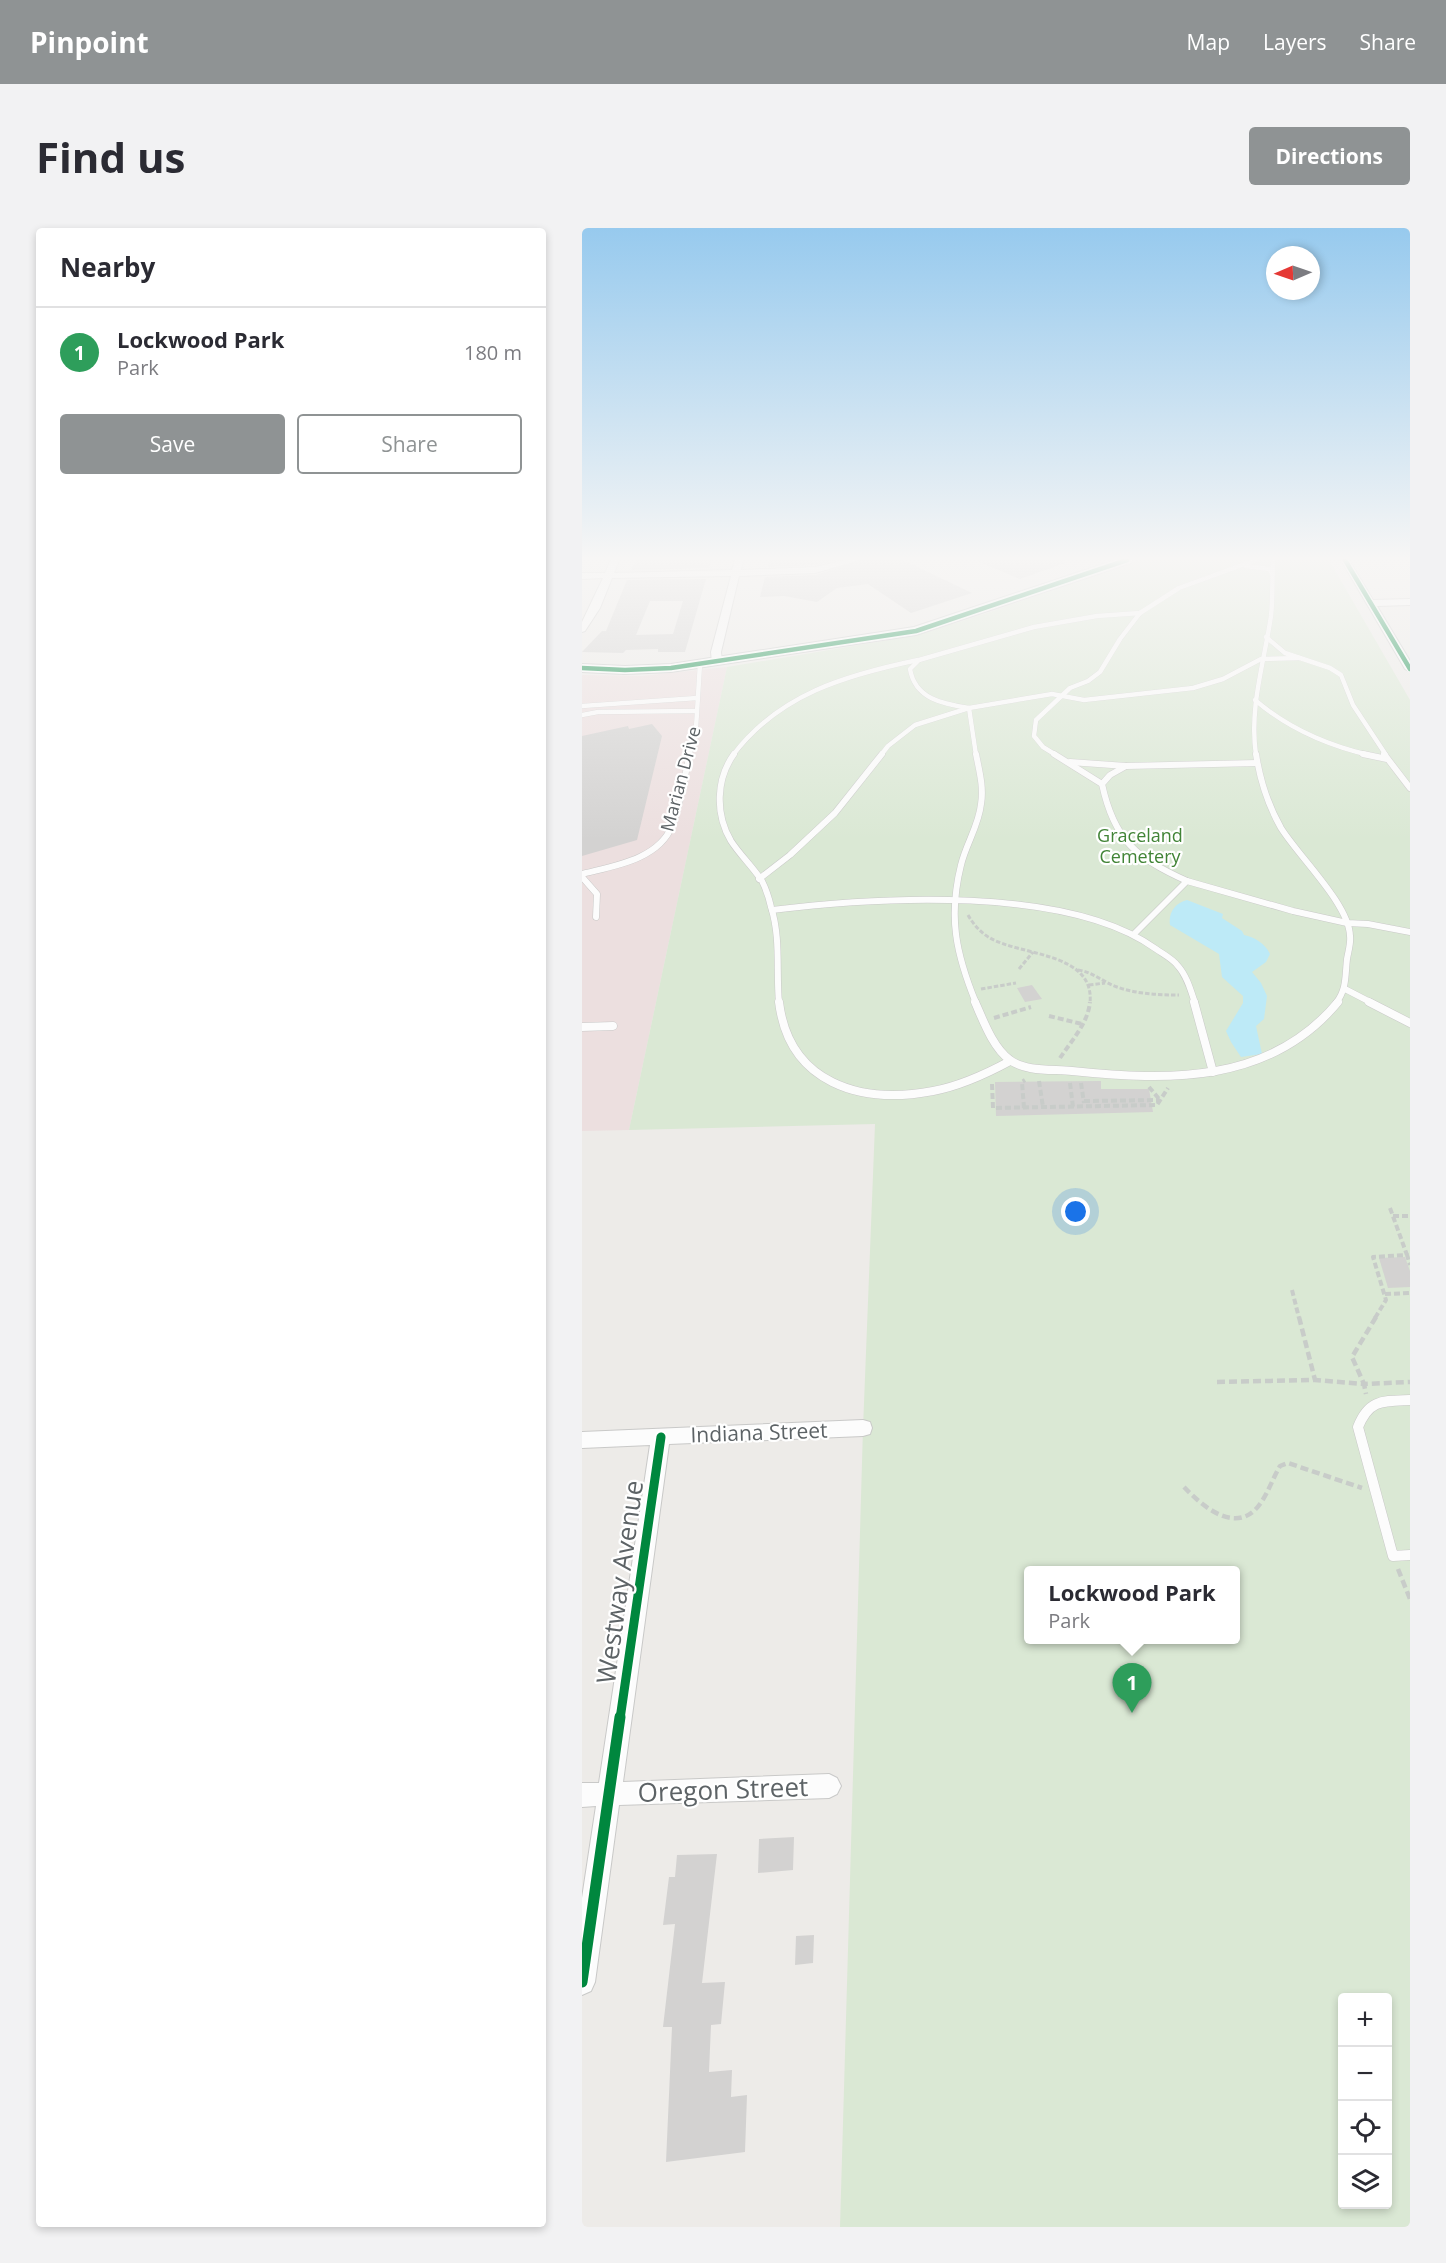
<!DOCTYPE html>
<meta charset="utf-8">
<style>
:root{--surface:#fff;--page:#f2f2f3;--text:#2b2b33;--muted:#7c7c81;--line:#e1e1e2;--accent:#8f9394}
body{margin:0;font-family:"Open Sans",sans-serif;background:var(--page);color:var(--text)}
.controls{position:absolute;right:18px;bottom:18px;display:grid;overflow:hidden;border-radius:6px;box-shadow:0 3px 9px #0003}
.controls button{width:54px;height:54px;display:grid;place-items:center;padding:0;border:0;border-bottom:2px solid var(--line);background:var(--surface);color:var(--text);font:30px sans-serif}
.compass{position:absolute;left:684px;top:18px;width:54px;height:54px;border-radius:50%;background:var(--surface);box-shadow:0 3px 9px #0003;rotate:268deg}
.you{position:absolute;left:494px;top:984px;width:21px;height:21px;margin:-15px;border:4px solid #fff;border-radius:50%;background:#1a73e8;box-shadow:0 0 0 9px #1a73e833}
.badge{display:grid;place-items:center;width:39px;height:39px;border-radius:50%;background:var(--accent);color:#fff;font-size:20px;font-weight:700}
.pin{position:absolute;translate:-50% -50px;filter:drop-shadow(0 2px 3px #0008)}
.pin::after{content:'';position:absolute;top:32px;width:21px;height:18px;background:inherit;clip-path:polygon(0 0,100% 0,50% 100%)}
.popup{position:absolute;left:442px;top:1338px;width:216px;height:78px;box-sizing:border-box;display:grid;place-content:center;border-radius:6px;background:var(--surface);filter:drop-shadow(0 2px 4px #0005);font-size:20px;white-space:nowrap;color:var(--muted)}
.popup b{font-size:22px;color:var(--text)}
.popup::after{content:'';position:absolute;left:50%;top:100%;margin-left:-12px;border:12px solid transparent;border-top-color:var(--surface)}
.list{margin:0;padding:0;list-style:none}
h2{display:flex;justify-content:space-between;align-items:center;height:78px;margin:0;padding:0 24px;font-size:26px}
h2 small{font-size:20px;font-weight:400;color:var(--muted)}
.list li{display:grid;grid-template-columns:39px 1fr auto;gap:18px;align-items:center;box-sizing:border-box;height:90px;padding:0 24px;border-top:2px solid var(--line)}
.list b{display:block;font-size:22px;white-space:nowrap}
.list p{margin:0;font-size:20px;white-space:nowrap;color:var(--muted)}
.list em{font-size:20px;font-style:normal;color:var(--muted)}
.actions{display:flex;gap:12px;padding:18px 24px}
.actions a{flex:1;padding:14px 0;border:2px solid var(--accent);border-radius:6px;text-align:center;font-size:21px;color:var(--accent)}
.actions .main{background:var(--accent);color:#fff}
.icon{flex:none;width:33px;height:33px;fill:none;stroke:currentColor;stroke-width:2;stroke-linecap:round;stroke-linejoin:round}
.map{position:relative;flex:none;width:828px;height:1999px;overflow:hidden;border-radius:6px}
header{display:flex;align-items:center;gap:36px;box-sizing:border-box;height:84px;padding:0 30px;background:var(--accent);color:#fff}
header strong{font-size:28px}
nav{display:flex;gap:33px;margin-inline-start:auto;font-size:21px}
.intro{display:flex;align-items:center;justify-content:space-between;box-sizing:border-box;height:144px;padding:0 36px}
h1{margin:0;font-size:42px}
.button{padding:15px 27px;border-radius:6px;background:var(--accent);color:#fff;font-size:21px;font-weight:700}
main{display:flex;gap:36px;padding:0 36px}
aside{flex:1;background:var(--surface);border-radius:6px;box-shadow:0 3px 9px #0003}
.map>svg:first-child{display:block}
.medical{fill:#ecdfdf}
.green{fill:#dae8d4;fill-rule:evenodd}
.water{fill:#bdeaf7}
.building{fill:#d3d2d1;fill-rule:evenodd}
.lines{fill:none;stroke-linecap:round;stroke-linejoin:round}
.lane-far3-casing{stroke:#c9c9c8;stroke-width:5}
.lane-far2-casing{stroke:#c9c9c8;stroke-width:7}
.lane-far1-casing{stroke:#c9c9c8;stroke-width:9}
.lane-casing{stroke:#c9c9c8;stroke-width:11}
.street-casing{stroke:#c9c9c8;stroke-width:2}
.secondary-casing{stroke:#c7c8c7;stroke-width:2}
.path-far2{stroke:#c8ccc9;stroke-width:3;stroke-dasharray:4.5 2;stroke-linecap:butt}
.path-far1{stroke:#c8ccc9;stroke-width:4;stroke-dasharray:6 3;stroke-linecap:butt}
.path{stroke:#c8ccc9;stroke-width:4.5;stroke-dasharray:8 4;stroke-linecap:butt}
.lane-far3{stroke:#fcfcfc;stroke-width:4.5}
.lane-far2{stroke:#fcfcfc;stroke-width:6}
.lane-far1{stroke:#fcfcfc;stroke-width:8}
.lane{stroke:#fcfcfc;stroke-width:10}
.street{fill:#fcfcfc;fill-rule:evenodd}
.secondary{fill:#fcfcfc;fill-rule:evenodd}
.cycleway-far2-casing{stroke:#fff;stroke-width:7}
.cycleway-far1-casing{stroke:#fff;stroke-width:13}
.cycleway-casing{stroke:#fff;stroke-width:15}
.cycleway-far2{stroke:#00873e;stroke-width:4.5}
.cycleway-far1{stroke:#00873e;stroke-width:9}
.cycleway{stroke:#00873e;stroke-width:11}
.labels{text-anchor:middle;stroke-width:4.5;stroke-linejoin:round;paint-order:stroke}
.far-street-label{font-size:18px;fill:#5d6366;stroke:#fff}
.far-park-label{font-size:18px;fill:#418436;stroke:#fff}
.street-label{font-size:21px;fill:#5d6366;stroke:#fff}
.near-street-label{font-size:26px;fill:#5d6366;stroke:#fff}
</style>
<header>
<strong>Pinpoint</strong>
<nav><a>Map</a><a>Layers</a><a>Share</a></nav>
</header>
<div class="intro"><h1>Find us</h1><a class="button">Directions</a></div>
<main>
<aside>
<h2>Nearby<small></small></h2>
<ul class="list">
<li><span class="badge" style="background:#2e9e5b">1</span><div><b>Lockwood Park</b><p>Park</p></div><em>180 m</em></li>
</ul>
<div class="actions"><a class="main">Save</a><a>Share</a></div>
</aside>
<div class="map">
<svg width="828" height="1999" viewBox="0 0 828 1999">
<rect width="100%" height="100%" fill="#edebe8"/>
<!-- medical -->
<polygon class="medical" points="145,439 47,902 0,903 0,447 60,448"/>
<!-- green -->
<path class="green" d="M557 332H747L828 472V1999H258L281 1200 293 896 47 902 145 439 336 407 402 386ZM446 1342H654V1412H446ZM760 1770H806V1976H760Z"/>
<!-- water -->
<path class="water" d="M605 672 641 686 640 690 660 703 662 707C672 709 683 715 688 726L684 734 670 744 679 755 685 768 682 791 674 798 680 826 659 829 649 814 644 803 661 775V768L640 749 637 726 588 697C586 685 593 675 605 672Z"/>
<!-- building -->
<g class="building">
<polygon points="55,332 130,332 127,340 49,342"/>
<polygon points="187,332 255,332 233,337 186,339"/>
<polygon points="280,332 321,332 390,365 329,385 286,356 255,360 235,374 202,368 178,369 183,349 234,347"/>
<polygon points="393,332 482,332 483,335 438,351"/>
<path d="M124 351 103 424H76V421L44 422 41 425 0 424 20 403H24L45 352ZM68 373H101L91 406 54 407Z"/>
<polygon points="70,496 80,508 55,612 0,628 0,508 46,498 47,501"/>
<polygon points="450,757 460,771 443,774 435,760"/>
<polygon points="519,853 519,861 567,861 571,884 414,888 413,854"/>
<polygon points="823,1029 828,1043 828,1059 806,1060 797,1030"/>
<polygon points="212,1609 211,1642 176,1645 177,1611"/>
<polygon points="135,1626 120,1755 143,1754 139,1796 129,1797 127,1844 150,1842 149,1869 165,1867 163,1924 84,1934 90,1799 81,1799 93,1696 81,1697 87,1649 93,1649 95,1627"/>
<polygon points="232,1707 231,1735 213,1737 214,1708"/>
</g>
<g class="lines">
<!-- lane-far3 casing -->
<g class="lane-far3-casing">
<g id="lane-far3">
<polyline points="664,338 687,341 691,346"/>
<polyline points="684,409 703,425 748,440 759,447 771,477 804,527"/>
<path d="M673 472C707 501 744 517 787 527"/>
<polyline points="0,478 115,470"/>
<polyline points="0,487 16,484 115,483"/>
<polyline points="107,527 114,500 118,436"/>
<path d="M151 527C197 466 264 447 336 432"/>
<polyline points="299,527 306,518 333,497 387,480 470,466 502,472 611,460 641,451 679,431 718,430"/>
<path d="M394 527 387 480C361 476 333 471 328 441L337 432 452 399 515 388 558 385 597 360 674 332"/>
<polyline points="474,527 461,519 452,508 454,492 488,460 506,453 518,444 538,411 558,385"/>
<path d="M674 527C667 480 682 435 689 388 691 370 690 351 691 332"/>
</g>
</g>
<!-- lane-far2 casing -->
<g class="lane-far2-casing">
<g id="lane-far2">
<path d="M152 526C134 551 133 586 149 613 158 627 171 639 180 653 184 661 187 670 189 679 199 710 194 743 197 775"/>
<polyline points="472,526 520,556"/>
<path d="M674 526C678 552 686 577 699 600 717 629 767 676 768 708 769 716 766 724 765 731 763 748 765 761 754 775"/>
<polyline points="781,526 805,531"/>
<polyline points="802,526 828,560"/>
<polyline points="488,534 544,538"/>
<path d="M0 646C31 638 76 632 90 598 99 576 102 549 108 526"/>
<polyline points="0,649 15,666 14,689"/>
<polyline points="177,651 208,627 253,585 300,526"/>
<path d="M605 653C554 630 532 612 520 556L528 547 544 538 675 535"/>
<path d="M190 682C295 669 486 657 574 721 581 726 591 731 596 738 605 748 609 763 613 775"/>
<polyline points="553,705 605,653 711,683 765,695 786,696 828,704"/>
<polyline points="763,761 790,775"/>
<path d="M394 775C374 726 366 689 379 637 384 616 397 597 399 576 402 559 397 542 394 526"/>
</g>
</g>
<!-- lane-far1 casing -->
<g class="lane-far1-casing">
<g id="lane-far1">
<path d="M197 774C207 855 278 877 351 863 378 858 404 846 428 833"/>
<path d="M393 774C401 792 411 820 428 832 444 844 471 841 490 843 587 853 688 856 756 774"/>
<polyline points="612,774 631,844"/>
<polyline points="787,774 828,795"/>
<polyline points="0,799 31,798"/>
</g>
</g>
<!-- lane casing -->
<g class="lane-casing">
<path id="lane" d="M828 1172C801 1173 787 1171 776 1199L811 1328 828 1327"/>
</g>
<!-- street casing -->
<g class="street-casing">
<g id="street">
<polygon points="29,332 37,332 32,345 150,342 153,332 161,332 159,342 233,339 264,332 278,332 233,345 157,348 139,424 140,434 135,437 130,434 129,424 149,348 30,350 18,380 3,403 0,404 0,394 21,350 0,351 0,345 23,345"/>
<polygon points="759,332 767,332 791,372 828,371 828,377 795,378 828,433 828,444 823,441"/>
<polygon points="281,1192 288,1194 290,1200 288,1206 281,1208 87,1216 41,1554 247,1546 255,1550 259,1558 255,1566 247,1570 37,1577 13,1754 9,1763 0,1767 0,1670 14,1578 0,1579 0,1555 17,1555 68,1217 0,1220 0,1204"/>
</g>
</g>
<!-- secondary casing -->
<g class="secondary-casing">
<polygon id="secondary" points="533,332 551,332 549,335 334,407 89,444 43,446 0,444 0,436 43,438 89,436 332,399"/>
</g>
<!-- path-far2 -->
<g class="path-far2">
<path d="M386 687C391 696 399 705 408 710 439 728 513 724 508 775"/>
<polyline points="437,741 451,724"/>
<path d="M496 742C511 744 521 754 535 759 555 766 576 767 597 767"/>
<polyline points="507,757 523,755"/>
<polyline points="399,761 434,755"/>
</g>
<!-- path-far1 -->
<g class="path-far1">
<polyline points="467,788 500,796"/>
<polyline points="412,790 449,779"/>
<path d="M478 830C490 812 506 795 508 774"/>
<polyline points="457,853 461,879"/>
<polyline points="488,855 491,879"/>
<polyline points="499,855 502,875"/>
<polyline points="410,856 411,880 575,877 586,860"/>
<polyline points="567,859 578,872"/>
<polyline points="502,873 577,872"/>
<polyline points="442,880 440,854 443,852"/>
<polyline points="808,980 825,1027"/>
<polyline points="811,988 828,988"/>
<polyline points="710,1062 717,1090"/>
<polyline points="803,1066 828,1065"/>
<polyline points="793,1090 804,1072 791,1029 825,1027 828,1037"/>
</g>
<!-- path -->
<g class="path">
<polyline points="717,1089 733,1152"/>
<polyline points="794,1089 770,1129 782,1156 828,1154"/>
<polyline points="635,1154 733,1152 782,1156 784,1166"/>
<path d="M602 1259C621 1279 655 1308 678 1276 686 1265 691 1250 698 1238L706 1235 780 1260"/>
<polyline points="816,1341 828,1371"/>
</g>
<!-- lane-far3 -->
<use href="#lane-far3" class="lane-far3"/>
<!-- lane-far2 -->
<use href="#lane-far2" class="lane-far2"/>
<!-- lane-far1 -->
<use href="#lane-far1" class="lane-far1"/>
<!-- lane -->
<use href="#lane" class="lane"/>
<!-- street -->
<use href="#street" class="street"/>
<!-- secondary -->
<use href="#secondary" class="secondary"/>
<!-- cycleway-far2 casing -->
<g class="cycleway-far2-casing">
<g id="cycleway-far2">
<polyline points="763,332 828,441"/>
<polyline points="0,440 43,442 89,440 334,403 545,332"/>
</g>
</g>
<!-- cycleway-far1 casing -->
<g class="cycleway-far1-casing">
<polyline id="cycleway-far1" points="38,1491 79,1209"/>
</g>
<!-- cycleway casing -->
<g class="cycleway-casing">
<polyline id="cycleway" points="0,1754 38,1489"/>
</g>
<!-- cycleway-far2 -->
<use href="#cycleway-far2" class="cycleway-far2"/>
<!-- cycleway-far1 -->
<use href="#cycleway-far1" class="cycleway-far1"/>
<!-- cycleway -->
<use href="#cycleway" class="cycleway"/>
</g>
<!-- sky -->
<linearGradient id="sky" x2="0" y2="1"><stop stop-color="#97caee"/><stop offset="0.54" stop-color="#f7f6f5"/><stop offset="1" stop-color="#f7f6f5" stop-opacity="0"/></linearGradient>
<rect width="828" height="612" fill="url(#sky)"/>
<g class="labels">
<!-- far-street labels -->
<g class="far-street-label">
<text transform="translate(99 551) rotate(-75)" y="6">Marian Drive</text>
</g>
<!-- far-park labels -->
<g class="far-park-label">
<text x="558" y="614">Graceland<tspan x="558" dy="21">Cemetery</tspan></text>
</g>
<!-- street labels -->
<g class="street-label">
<text transform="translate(177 1205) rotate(-2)" y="7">Indiana Street</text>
</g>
<!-- near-street labels -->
<g class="near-street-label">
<text transform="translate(38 1354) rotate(-82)" y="9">Westway Avenue</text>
<text transform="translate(141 1562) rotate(-2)" y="9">Oregon Street</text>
</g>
</g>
</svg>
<div class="controls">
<button>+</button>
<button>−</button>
<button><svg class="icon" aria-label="locate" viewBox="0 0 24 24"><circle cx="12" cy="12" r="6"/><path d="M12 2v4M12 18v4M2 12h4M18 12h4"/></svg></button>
<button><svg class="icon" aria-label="layers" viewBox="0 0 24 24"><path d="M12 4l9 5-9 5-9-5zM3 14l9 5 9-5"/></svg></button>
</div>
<svg class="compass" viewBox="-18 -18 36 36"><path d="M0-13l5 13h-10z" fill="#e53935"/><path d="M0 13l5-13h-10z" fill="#7c7c81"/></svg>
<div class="you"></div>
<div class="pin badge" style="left:550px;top:1485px;background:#2e9e5b">1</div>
<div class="popup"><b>Lockwood Park</b>Park</div>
</div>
</main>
